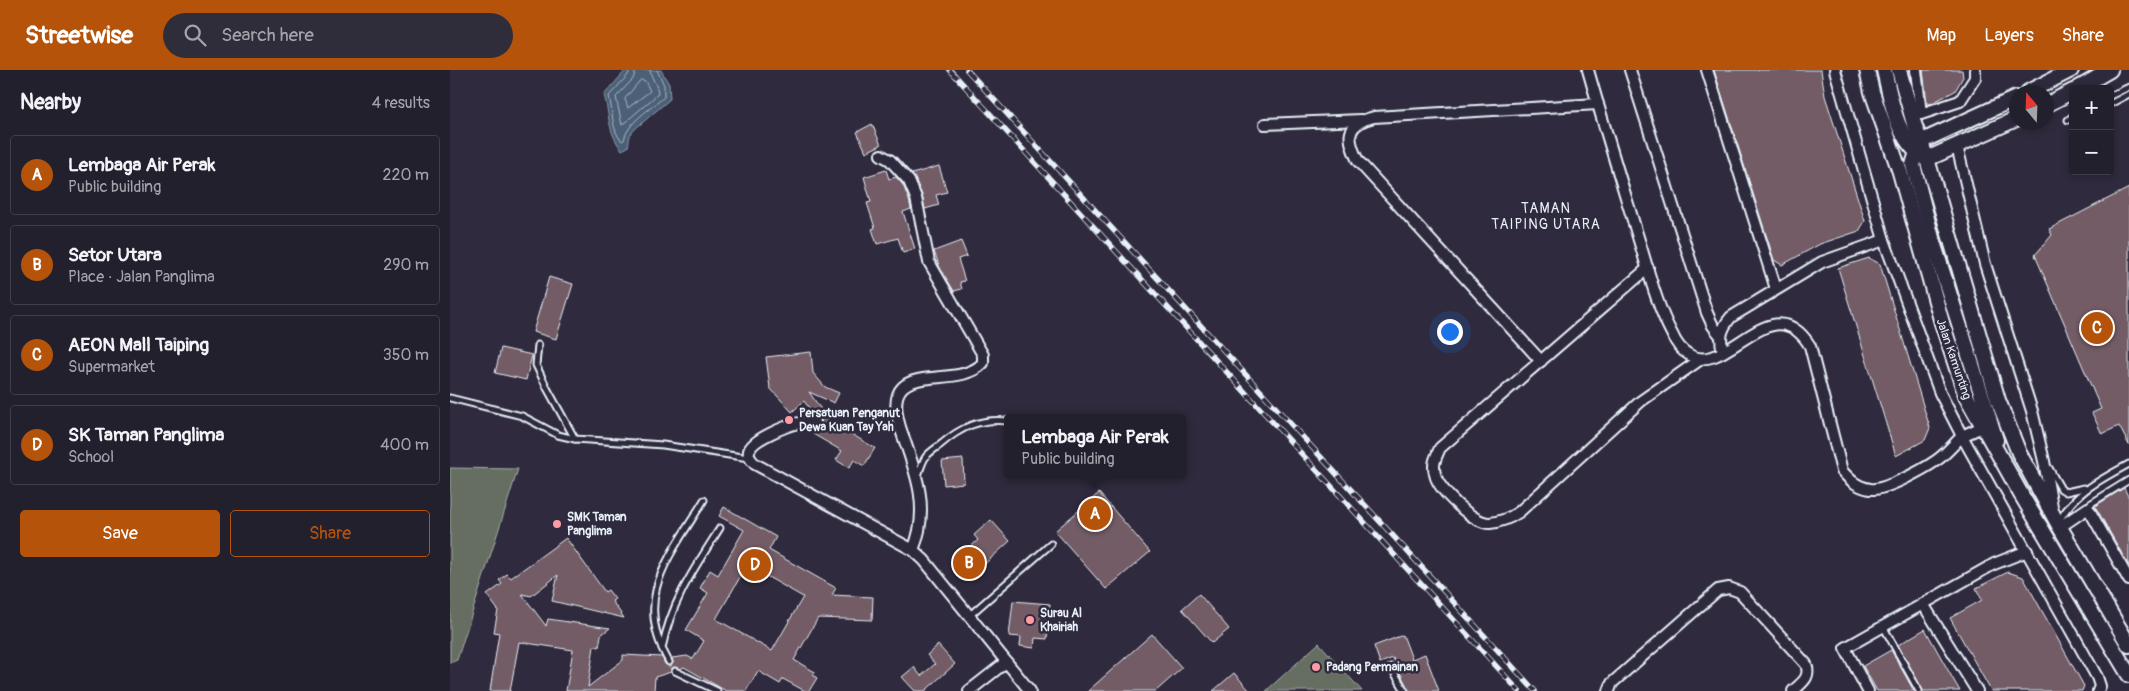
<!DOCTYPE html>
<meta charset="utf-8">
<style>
:root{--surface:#23202e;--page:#2f2d3a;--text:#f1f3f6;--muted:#a3a3aa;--line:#403e4a;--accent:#b45309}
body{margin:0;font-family:Pangolin,sans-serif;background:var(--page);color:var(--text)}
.controls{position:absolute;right:15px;top:15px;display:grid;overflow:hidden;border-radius:5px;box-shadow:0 2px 8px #0003}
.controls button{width:45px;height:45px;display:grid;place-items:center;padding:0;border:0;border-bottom:1px solid var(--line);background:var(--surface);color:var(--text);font:25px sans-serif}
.compass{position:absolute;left:1559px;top:15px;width:45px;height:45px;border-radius:50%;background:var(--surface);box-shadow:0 2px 8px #0003;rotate:341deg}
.you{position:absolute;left:999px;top:261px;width:18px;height:18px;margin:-12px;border:4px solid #fff;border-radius:50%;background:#1a73e8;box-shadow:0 0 0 8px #1a73e833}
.badge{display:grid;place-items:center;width:32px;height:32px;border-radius:50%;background:var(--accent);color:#fff;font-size:16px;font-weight:700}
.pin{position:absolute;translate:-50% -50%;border:2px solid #fff;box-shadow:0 1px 5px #0006}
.popup{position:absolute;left:554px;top:344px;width:182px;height:65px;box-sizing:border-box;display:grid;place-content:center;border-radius:5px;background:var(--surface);filter:drop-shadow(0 1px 4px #0005);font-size:16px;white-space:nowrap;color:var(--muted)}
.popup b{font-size:19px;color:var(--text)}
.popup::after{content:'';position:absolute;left:50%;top:100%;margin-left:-10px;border:10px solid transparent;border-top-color:var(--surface)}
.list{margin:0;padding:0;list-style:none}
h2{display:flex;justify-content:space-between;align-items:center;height:65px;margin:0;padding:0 20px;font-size:21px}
h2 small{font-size:16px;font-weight:400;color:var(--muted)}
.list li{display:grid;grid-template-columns:32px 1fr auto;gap:15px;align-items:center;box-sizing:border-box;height:80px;margin:0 10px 10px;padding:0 10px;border:1px solid var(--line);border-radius:5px}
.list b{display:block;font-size:19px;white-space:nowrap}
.list p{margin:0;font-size:16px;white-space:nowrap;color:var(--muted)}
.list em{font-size:16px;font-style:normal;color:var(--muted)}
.actions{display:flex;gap:10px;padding:15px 20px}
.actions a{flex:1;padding:11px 0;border:1px solid var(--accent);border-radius:5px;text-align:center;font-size:18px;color:var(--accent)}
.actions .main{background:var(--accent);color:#fff}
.icon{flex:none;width:28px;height:28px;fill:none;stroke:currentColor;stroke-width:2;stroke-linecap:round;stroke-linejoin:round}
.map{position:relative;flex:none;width:1679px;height:621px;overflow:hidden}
header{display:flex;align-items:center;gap:30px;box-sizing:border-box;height:70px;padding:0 25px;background:var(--accent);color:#fff}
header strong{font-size:24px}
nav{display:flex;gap:28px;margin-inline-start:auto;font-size:18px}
.search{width:350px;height:45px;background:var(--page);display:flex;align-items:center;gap:12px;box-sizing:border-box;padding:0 18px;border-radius:28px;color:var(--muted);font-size:19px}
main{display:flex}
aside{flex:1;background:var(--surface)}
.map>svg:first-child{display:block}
.green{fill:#656e61;stroke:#a6b0ac}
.water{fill:#4c6077;stroke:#8a9aab}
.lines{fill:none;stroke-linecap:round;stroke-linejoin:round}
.shore{stroke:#aab7c4;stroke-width:1}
.building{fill:#735b65;stroke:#e8f1f8;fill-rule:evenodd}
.lane-casing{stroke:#e8f1f8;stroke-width:9}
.street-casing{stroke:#e8f1f8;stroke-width:14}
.secondary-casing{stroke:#e8f1f8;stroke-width:18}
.lane{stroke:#2f2a3d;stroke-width:5}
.street{stroke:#2f2a3d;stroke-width:10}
.secondary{stroke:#2f2a3d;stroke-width:14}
.rail-casing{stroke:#e8f1f8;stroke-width:5.5}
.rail{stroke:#2f2a3d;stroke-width:4;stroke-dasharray:11;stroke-linecap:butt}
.poi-dot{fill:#ff9aa2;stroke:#2f2a3d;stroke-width:2}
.labels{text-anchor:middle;stroke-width:5;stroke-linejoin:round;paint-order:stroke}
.street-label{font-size:12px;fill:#e8f1f8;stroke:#2f2a3d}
.poi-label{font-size:12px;font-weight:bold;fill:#e8f1f8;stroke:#2f2a3d;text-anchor:start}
.neighbourhood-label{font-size:14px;letter-spacing:1px;fill:#e8f1f8;stroke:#2f2a3d}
</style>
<header>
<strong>Streetwise</strong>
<div class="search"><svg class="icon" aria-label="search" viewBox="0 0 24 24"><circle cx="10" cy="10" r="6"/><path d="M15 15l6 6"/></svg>Search here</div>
<nav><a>Map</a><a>Layers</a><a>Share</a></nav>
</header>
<main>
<aside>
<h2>Nearby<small>4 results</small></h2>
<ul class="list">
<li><span class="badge">A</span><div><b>Lembaga Air Perak</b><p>Public building</p></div><em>220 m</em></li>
<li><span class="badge">B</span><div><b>Setor Utara</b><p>Place · Jalan Panglima</p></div><em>290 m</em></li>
<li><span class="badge">C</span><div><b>AEON Mall Taiping</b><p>Supermarket</p></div><em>350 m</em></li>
<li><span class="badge">D</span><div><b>SK Taman Panglima</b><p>School</p></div><em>400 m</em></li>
</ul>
<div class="actions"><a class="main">Save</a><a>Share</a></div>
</aside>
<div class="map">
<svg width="1679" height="621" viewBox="0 0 1679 621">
<rect width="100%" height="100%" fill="#2f2a3d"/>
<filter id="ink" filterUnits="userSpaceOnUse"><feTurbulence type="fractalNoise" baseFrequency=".02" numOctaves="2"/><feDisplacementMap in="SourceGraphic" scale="10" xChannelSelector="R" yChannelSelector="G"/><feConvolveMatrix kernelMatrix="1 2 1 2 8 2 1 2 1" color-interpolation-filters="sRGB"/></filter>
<g filter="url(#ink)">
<!-- green -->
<g class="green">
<polygon points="0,398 68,399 7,590 0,593"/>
<polygon points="869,573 912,621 816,621"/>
</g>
<!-- water -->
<path class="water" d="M176 0H211L219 14 220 29 185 59 180 65 178 77 172 80C157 61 160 46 154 25Z"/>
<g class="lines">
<!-- shore -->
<g class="shore">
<path d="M180 0 178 5 159 26C163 40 161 61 172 71L174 70C178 51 201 39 214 27V15L207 0"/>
<path d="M186 0 183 9 166 27 172 55 208 24C208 15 201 9 200 0"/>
<polygon points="191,10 195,11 200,21 178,38 175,29"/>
</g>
</g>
<!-- building -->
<g class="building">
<polygon points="1264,0 1371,0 1375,26 1415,151 1409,161 1370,174 1332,195 1324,190"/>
<polygon points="1473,0 1512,0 1513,7 1505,21 1480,34 1477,32"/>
<polygon points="422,54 431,75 416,82 407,62"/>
<polygon points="489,96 497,122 486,125 489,135 475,139 472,125 462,104"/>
<polygon points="436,100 439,109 446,107 453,115 459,130 461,139 453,142 465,179 453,183 448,168 427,174 422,159 425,158 417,133 421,132 414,107"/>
<polygon points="1679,118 1679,375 1669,356 1652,364 1642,343 1651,339 1585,185 1602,165 1599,159"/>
<polygon points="511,171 517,186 508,189 515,211 510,212 512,219 504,221 490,198 484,181"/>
<polygon points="1419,188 1430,194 1480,358 1475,370 1446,386 1388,198"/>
<polygon points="99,207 123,214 106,269 83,262"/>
<polygon points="51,278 82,285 76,310 45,303"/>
<polygon points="361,282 363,303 375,317 389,323 384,333 359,322 379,351 425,378 414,396 404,390 399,398 386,390 392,381 363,364 371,355 370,347 364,345 354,331 342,342 320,318 316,287"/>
<polygon points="513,389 514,413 494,415 492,391"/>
<polygon points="1674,418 1679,428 1679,496 1645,436"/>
<polygon points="649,423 700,482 656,519 605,461"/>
<path d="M274 437 326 467 319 480 386 518 382 525 423 527 422 550 368 548 344 590 365 602 363 605 367 608 359 621H355L333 609 330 614 308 601 296 621H276L234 597 230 599 225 597 221 599V602L205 607 204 621H116L123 580 69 572 60 621H40L49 563 44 562 48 540 37 525 52 514 49 510 57 504 61 508 116 468 155 522 158 520 165 529 162 531 174 548 102 531 108 505 81 526 72 524 96 556 98 549 160 558 151 565 149 577 144 576 138 617 173 590V585L212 587 215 594 219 596 223 593 222 588 237 586 243 589 254 571 236 560 258 523 250 518 260 500 268 505 294 460 269 446ZM297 495 353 527 322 581 266 549Z"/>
<polygon points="541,450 560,471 519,508 504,492 528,470 524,465"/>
<polygon points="1558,502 1573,507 1634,616 1632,621 1541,621 1500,548 1532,530 1526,518"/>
<polygon points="749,524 779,559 762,573 732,539"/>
<polygon points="563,531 600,534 597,569 585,568 584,578 570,576 571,567 559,566"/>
<polygon points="1475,559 1503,609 1510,621 1473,621 1448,575"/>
<polygon points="702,564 732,598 706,621 638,621"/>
<polygon points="953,565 962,589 975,584 989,621 959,621 943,588 930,593 924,576"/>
<polygon points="488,575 505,594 475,621 465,621 452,607 464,597 471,606 485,594 477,585"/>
<polygon points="1441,580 1464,621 1427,621 1413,596"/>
<polygon points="784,603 800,621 763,621"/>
</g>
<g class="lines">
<!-- lane casing -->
<g class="lane-casing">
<g id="lane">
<polyline points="1660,26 1679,17"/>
<polyline points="1660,34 1679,24"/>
<polyline points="1618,50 1623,46"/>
<polyline points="88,275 86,295 97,318 125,369"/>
<polyline points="0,328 72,346 108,365 125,369 213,375 299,388"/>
<polyline points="1599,398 1611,419 1616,422 1634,418"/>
<path d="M468 406C470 400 472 393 475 388 479 382 485 379 490 375 511 357 530 348 558 351"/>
<polyline points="1638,438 1640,434 1679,410"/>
<path d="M1609 451C1626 421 1650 410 1679 394"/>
<polyline points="519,546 601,474"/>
<polyline points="1433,556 1469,621"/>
<path d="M212 578C222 530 244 499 270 458"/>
<path d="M219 592C181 527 221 485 254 430"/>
<polyline points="941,597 955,621"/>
<polyline points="225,601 267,621"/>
</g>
</g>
<!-- street casing -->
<g class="street-casing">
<g id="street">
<path d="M1138 0C1154 56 1171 111 1188 167 1198 199 1206 234 1222 264 1225 271 1231 280 1238 284 1276 310 1321 213 1360 276L1392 401C1400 410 1407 417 1420 419 1435 421 1474 399 1487 390 1496 384 1504 374 1512 366L1647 607 1650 616 1648 621"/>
<polyline points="1180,0 1257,243 1263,256 1270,265"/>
<polyline points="1257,0 1326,219"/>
<polyline points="1385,0 1434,170 1490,323 1512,366 1532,357"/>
<polyline points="1466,0 1471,44 1510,31 1525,8 1525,0"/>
<polyline points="815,54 911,50"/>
<polyline points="1507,76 1535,194 1582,341 1594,391 1602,437"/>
<path d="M431 85 440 90 459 111 466 128 479 192 533 285V293C505 324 422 281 453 366 467 405 480 440 463 480"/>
<path d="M1198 198 990 378C986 387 982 394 985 404 988 420 1024 454 1040 453 1051 452 1060 448 1069 442L1191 331 1251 289"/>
<path d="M1273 282C1269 267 1271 259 1281 247L1372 192 1434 170"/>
<path d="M1091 291 908 91C896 67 896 54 924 47L1148 34"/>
<path d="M365 352C360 353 354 352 349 353 338 355 302 369 299 381 298 387 301 390 305 394L463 480 474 490 580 621"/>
<polyline points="1610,457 1638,438 1679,510"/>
<polyline points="1473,534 1527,621"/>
<polyline points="519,621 556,592"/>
<path d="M1159 621 1162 613 1268 520 1279 518 1290 522 1356 594C1361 607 1353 612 1343 621"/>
<polyline points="1418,621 1395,578 1544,494 1577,481"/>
</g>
</g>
<!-- secondary casing -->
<g class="secondary-casing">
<g id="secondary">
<polyline points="1417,0 1422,22 1450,102 1492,253 1516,326 1572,426 1679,605"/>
<path d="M1434 0C1441 29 1446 68 1472 86"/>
<polyline points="1449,0 1464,54 1477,89 1548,330 1569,383 1608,454 1679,575"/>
<polyline points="1627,19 1660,0"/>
<polyline points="1578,22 1621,0"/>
<polyline points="1596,35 1623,21"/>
<polyline points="1470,72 1463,95 1483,172 1546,370"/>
<polyline points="1470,72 1566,28"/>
<polyline points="1477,89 1566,49"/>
</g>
</g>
<!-- lane -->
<use href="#lane" class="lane"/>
<!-- street -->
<use href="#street" class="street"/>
<!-- secondary -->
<use href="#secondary" class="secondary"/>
<!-- rail casing -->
<g class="rail-casing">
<g id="rail">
<polyline points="500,0 1069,621"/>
<polyline points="517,0 1085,621"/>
</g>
</g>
<!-- rail -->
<use href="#rail" class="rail"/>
</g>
</g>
<!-- markers -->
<g class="poi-dot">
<circle cx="339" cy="350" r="5"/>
<circle cx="107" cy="454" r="5"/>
<circle cx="580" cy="550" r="5"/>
<circle cx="866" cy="597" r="5"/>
</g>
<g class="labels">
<!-- street labels -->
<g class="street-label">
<text transform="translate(1504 289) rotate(71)" y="4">Jalan Kamunting</text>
</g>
<!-- poi labels -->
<g class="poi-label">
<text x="349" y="347">Persatuan Penganut<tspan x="349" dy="14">Dewa Kuan Tay Yah</tspan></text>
<text x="117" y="451">SMK Taman<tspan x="117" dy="14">Panglima</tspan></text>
<text x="590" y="547">Surau Al<tspan x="590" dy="14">Khairiah</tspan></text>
<text x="876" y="601">Padang Permainan</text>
</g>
<!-- neighbourhood labels -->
<g class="neighbourhood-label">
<text x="1096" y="143">TAMAN<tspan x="1096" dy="16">TAIPING UTARA</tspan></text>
</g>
</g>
</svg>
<div class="controls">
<button>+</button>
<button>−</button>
</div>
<svg class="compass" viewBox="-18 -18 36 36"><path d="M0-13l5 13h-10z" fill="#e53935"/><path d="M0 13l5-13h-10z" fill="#a3a3aa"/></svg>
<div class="you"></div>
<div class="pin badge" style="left:645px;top:444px">A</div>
<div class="popup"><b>Lembaga Air Perak</b>Public building</div>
<div class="pin badge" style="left:519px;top:493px">B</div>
<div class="pin badge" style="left:1647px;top:258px">C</div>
<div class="pin badge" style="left:305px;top:495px">D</div>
</div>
</main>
